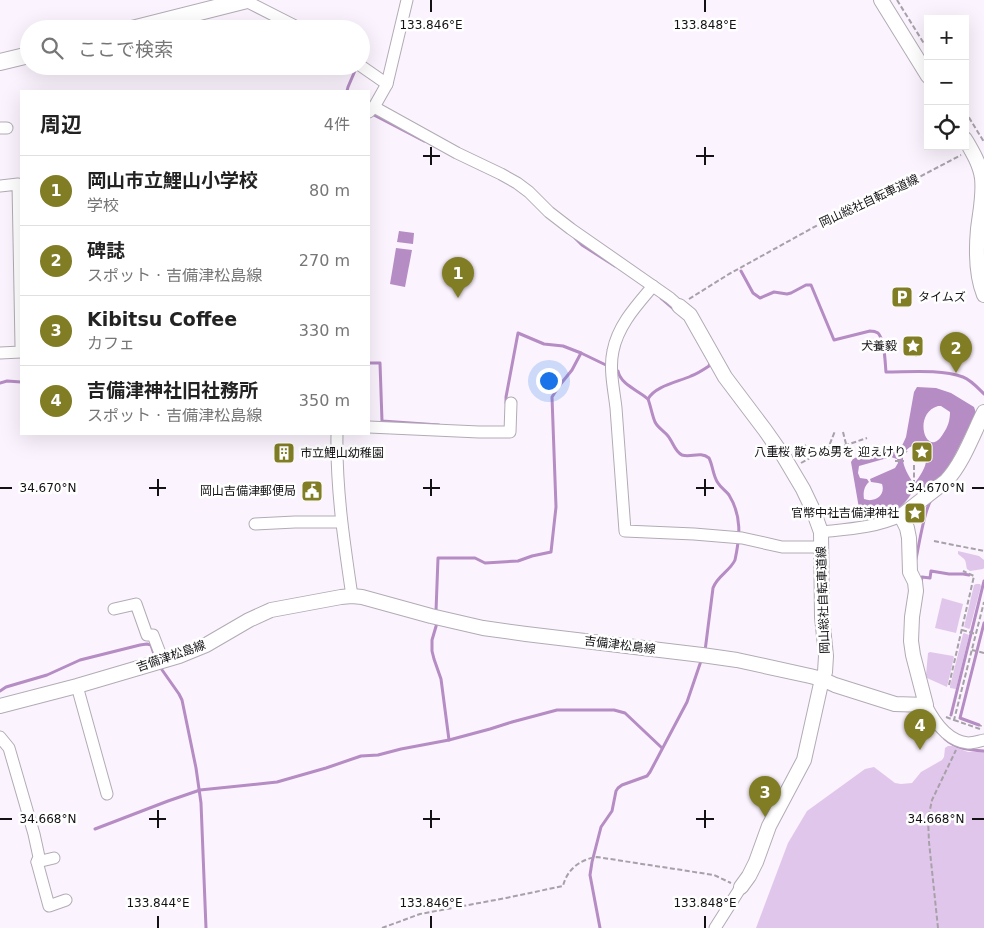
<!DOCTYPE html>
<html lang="ja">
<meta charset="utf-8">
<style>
:root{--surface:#fff;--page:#f6f6f6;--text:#222;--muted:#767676;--line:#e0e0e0;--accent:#817d25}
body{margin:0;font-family:"DejaVu Sans","Noto Sans JP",sans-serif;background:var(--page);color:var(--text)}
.controls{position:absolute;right:15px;top:15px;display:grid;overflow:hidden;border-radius:0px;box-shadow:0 5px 20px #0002}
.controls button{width:45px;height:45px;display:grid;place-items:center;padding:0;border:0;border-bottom:1px solid var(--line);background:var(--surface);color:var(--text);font:25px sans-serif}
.you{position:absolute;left:548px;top:380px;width:18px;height:18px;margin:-12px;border:4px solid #fff;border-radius:50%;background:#1a73e8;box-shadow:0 0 0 8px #1a73e833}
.badge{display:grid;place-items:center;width:32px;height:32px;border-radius:50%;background:var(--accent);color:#fff;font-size:16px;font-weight:700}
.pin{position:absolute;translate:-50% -41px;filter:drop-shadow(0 1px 2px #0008)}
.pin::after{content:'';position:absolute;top:26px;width:18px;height:15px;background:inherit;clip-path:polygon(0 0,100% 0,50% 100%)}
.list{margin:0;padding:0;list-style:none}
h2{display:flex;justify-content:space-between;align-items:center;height:65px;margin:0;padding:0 20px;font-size:21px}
h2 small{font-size:16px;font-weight:400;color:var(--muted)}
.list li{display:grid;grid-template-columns:32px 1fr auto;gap:15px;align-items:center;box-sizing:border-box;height:70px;padding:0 20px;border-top:1px solid var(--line)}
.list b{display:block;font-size:19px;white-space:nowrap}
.list p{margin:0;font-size:16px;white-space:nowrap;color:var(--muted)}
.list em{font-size:16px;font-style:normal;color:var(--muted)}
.icon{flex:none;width:28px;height:28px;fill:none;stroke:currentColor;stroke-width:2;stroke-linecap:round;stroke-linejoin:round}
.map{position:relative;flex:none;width:984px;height:928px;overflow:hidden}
.search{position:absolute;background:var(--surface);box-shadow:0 5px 20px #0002;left:20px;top:20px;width:350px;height:55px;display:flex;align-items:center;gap:12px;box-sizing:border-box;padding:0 18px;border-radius:28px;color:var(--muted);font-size:19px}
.panel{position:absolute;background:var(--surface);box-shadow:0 5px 20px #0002;left:20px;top:90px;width:350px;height:345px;border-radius:0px}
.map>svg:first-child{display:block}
.green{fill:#e1c6eb}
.water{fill:#b58cc3;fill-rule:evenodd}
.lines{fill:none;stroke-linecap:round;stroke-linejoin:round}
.stream{stroke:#b58cc3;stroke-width:3}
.minor-casing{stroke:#b2abb5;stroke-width:13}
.major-casing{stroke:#b2abb5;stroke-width:16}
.highway-casing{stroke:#b2abb5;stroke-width:18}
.path{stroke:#a7a1a9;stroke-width:2;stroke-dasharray:5 2.5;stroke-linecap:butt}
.minor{stroke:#fff;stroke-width:11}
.major{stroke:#fff;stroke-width:14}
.highway{stroke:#fff;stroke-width:16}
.ticks{fill:none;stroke:#131114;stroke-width:2}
.labels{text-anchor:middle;stroke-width:5;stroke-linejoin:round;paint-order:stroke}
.street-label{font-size:12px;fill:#131114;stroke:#fff}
.poi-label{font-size:12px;fill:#131114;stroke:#fff;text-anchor:end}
.ticks-label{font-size:12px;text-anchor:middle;fill:#131114;stroke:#fff;stroke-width:5;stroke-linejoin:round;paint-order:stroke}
</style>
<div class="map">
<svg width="984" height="928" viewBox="0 0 984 928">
<rect width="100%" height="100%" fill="#fbf3fe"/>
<!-- green -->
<g class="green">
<path d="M958 551 979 556 984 560V568L983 569 970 571 967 569C965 559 967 561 958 554Z"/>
<polygon points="976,584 980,584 981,586 970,628 969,629 964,627 974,585"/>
<polygon points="942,598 963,604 956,633 935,628"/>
<polygon points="964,633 969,635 956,689 950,688 950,686 963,634"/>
<polygon points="930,652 953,656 954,657 947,687 927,678 926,675 928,653"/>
<polygon points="948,746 952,746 968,752 984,752 984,928 756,928 788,843 807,811 865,769 874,767 895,783 901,784 912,783 921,772 942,760 944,757 945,748"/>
</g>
<!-- water -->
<g class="water">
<polygon points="399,231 414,233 413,244 397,242"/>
<polygon points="396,248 412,250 405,287 390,284"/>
<path d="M917 387 936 388 951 393 974 407 976 413 949 467C944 474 931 487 922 490 919 491 916 491 913 491 902 510 890 515 870 521L868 515 860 514 851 462 853 459 857 457 901 448 906 437 914 392ZM938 406H941L950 412C950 420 948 427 943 434 927 461 911 414 938 406ZM912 446 921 447C932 460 923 471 915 483H913C906 471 895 455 912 446ZM891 457 897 459 898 463 895 468 870 479 871 482 878 483 882 484C886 496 874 503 864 499 863 493 864 486 869 482L867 479 860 478 858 473 859 466Z"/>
</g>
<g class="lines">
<!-- stream -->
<g class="stream">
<polyline points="301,23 314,29"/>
<polyline points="347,91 348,87 357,66"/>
<polyline points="372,114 424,141"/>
<polyline points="575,238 582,245 615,266"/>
<path d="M741 271 753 293 760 298 774 292 787 294 791 293 806 285H811L834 340 870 331C873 331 875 331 878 333 885 340 885 363 886 372 910 372 940 369 963 377 971 380 978 388 984 394"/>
<polyline points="661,298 675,310"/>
<polyline points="369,363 380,363 382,421 439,425"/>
<path d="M614 369 618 371C621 385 638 390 648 399"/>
<polyline points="0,383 7,381 21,382"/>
<polyline points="506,403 506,397 518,333 544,344 563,346 581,353"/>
<path d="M916 559C919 545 924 511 931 500"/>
<polyline points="921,583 922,577 930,578 931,571 949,574 963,574 969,575"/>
<polyline points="436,611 438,558 475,558 485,563 518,561 532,556 551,552 556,507 552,397 559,386 572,370 581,353 608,366"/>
<polyline points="437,623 432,640 432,651 434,659 441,679 449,740"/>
<path d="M705 651 713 588C717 576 730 571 735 560 740 537 742 516 729 495 726 491 721 488 718 483 713 476 713 466 709 458 700 451 691 458 682 455 675 452 673 442 668 436 664 431 658 428 655 422 652 415 651 407 648 399 655 386 678 382 691 376 697 374 703 370 709 366L710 362"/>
<polyline points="160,667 179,694 182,700 196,768 201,803 206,928"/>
<polyline points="0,691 6,687 47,675 80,660 140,645 147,644 151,645 155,657"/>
<polyline points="915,709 935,729"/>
<polyline points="951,715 984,581"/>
<polyline points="979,725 960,718 984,623"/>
<path d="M945 739C956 749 969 750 984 751"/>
<polyline points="95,829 168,801 200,790 277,782 326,768 361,756 378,755 401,749 449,740 490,729 512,722 557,710 614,710 625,713 662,748"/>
<polyline points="600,928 590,875 592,862 601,827 612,811 616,791 618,788 622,785 647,776 650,772 687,702 702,658"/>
</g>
<!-- minor casing -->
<g class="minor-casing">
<g id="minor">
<polyline points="244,0 301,29"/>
<polyline points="361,66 387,84"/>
<polyline points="374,107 457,153 501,174 517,183 529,192 549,212 571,229 670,298 679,306"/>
<polyline points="369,112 374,107 387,84 407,0"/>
<polyline points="0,128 7,128"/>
<polyline points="0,186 18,184 21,346"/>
<path d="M653 286C637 305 618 325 613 351 609 369 614 390 616 408 619 449 622 490 625 531L694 534 742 538 782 547H821"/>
<polyline points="0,353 21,352"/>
<polyline points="369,427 479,432 510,432 511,403"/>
<path d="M337 434C336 489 344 542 352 596"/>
<polyline points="255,524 295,522 341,522"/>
<path d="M821 532C849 529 874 528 901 516"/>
<polyline points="114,609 136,604 147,635 153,635 163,661"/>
<polyline points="77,686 107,794"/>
<path d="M926 705C934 721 947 741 968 743 974 743 979 741 984 740"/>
<polyline points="0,737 9,748 34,834 39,857 37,862 49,906 66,900"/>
<polyline points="37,862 54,858"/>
<polyline points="715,928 741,887"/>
</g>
</g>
<!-- major casing -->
<g class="major-casing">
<g id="major">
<polyline points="881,0 928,76"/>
<path d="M965 139C972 151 980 164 982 178 984 195 980 212 978 229 976 251 976 275 984 295"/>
<polyline points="679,306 690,315 725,377 765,430 784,457 803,489 813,510 821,532 822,617 826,656 825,672 822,679 804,760 769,826 756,862 749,876 741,887"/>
<path d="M0 706 77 686 179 656 206 645 249 620 271 610 341 597 352 596 362 597 431 616 483 628 526 634 702 655 737 660 810 676 822 679 835 685 895 704 926 705 913 655 911 641 912 617 916 591 915 582 910 572 909 538 907 528 901 516 946 481C963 463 973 434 984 412"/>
</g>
</g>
<!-- highway casing -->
<g class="highway-casing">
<g id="highway">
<polyline points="132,29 247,0"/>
<polyline points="0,62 29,55"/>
</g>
</g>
<!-- path -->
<g class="path">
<polyline points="897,0 928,50"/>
<polyline points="965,111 984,142"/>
<polyline points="689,299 729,274 845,210 862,203 885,195 961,155"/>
<polyline points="908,338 910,338"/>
<polyline points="917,338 919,338"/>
<polyline points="905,341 905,342"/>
<polyline points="921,342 921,344"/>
<polyline points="904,352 904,351"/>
<polyline points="921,352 921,353"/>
<polyline points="907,355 908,355"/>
<polyline points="915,356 917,356"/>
<polyline points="843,432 846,444"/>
<polyline points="900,447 907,452"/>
<polyline points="922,449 929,441"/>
<polyline points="795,451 808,444"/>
<polyline points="827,451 835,431"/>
<polyline points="823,453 867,438"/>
<polyline points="895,461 904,461"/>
<polyline points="801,463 810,458"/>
<polyline points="914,465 914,483 915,490"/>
<polyline points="934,541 984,551"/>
<polyline points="962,630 976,634"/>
<polyline points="972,650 984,653"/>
<polyline points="949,685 974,576 963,571"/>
<polyline points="946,717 954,720 984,602"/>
<polyline points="954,720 980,729 981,725"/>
<path d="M382 928 420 914 506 898 563 886C567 869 581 859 597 857L714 875 731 883"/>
<polyline points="938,928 929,842 928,819 932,800 956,750"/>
</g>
<!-- minor -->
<use href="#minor" class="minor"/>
<!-- major -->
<use href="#major" class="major"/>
<!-- highway -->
<use href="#highway" class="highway"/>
</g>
<!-- ticks -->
<path class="ticks" d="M431 0V12M705 0V12M431 147V165M705 147V165M423 156H440M696 156H714M158 479V496M431 479V496M705 479V496M0 488H12M149 488H166M423 488H440M696 488H714M972 488H984M158 810V828M431 810V828M705 810V828M0 819H12M149 819H166M423 819H440M696 819H714M972 819H984M158 916V928M431 916V928M705 916V928"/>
<!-- icons -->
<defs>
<g id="parking-square" transform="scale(1.125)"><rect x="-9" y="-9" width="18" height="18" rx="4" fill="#817d25" stroke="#fff"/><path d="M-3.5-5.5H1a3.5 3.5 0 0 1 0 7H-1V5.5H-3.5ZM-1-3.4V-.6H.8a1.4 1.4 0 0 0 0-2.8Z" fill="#fff"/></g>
<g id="sight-square" transform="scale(1.125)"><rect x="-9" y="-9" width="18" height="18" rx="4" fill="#817d25" stroke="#fff"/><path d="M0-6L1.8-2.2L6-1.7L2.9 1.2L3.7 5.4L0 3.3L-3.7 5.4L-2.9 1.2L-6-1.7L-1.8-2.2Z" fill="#fff"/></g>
<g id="building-square" transform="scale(1.125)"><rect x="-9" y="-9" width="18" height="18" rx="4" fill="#817d25" stroke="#fff"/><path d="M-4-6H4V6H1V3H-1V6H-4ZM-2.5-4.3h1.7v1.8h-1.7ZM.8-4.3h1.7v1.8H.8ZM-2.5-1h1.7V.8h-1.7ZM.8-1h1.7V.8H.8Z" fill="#fff"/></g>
<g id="civic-square" transform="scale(1.125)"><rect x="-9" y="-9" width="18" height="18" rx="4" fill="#817d25" stroke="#fff"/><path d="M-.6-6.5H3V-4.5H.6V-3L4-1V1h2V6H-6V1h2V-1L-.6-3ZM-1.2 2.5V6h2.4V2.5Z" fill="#fff"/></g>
</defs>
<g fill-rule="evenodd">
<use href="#parking-square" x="902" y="297"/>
<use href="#sight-square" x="913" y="346"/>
<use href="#sight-square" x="922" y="452"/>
<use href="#building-square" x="284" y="453"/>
<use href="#civic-square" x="312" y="491"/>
<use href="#sight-square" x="915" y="513"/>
</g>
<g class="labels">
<!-- street labels -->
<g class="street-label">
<text transform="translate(869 201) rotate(-25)" y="4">岡山総社自転車道線</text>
<text transform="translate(823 600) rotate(-92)" y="4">岡山総社自転車道線</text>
<text transform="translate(620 645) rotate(7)" y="4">吉備津松島線</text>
<text transform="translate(171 656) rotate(-19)" y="4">吉備津松島線</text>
</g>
<!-- poi labels -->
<g class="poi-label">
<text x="918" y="301" text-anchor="start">タイムズ</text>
<text x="897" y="350">犬養毅</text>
<text x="906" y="456">八重桜 散らぬ男を 迎えけり</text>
<text x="300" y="457" text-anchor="start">市立鯉山幼稚園</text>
<text x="296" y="495">岡山吉備津郵便局</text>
<text x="899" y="517">官幣中社吉備津神社</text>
</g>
</g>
<g class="ticks-label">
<text x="431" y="29">133.846°E</text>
<text x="705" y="29">133.848°E</text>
<text x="48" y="492">34.670°N</text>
<text x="936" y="492">34.670°N</text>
<text x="48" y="823">34.668°N</text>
<text x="936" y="823">34.668°N</text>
<text x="158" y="907">133.844°E</text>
<text x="431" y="907">133.846°E</text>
<text x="705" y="907">133.848°E</text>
</g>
</svg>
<div class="controls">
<button>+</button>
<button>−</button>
<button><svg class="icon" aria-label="locate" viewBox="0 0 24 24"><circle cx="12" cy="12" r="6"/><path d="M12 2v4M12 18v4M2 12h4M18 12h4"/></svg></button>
</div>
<div class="you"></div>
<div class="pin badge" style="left:458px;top:298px">1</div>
<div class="pin badge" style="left:956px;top:373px">2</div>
<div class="pin badge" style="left:765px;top:817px">3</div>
<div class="pin badge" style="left:920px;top:750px">4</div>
<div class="search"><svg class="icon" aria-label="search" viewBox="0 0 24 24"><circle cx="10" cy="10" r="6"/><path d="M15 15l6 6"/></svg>ここで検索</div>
<section class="panel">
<h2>周辺<small>4件</small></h2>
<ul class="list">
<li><span class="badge">1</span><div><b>岡山市立鯉山小学校</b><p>学校</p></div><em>80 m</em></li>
<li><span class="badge">2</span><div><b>碑誌</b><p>スポット · 吉備津松島線</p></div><em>270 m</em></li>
<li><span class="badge">3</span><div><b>Kibitsu Coffee</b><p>カフェ</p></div><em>330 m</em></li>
<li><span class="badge">4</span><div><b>吉備津神社旧社務所</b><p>スポット · 吉備津松島線</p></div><em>350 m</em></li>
</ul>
</section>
</div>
